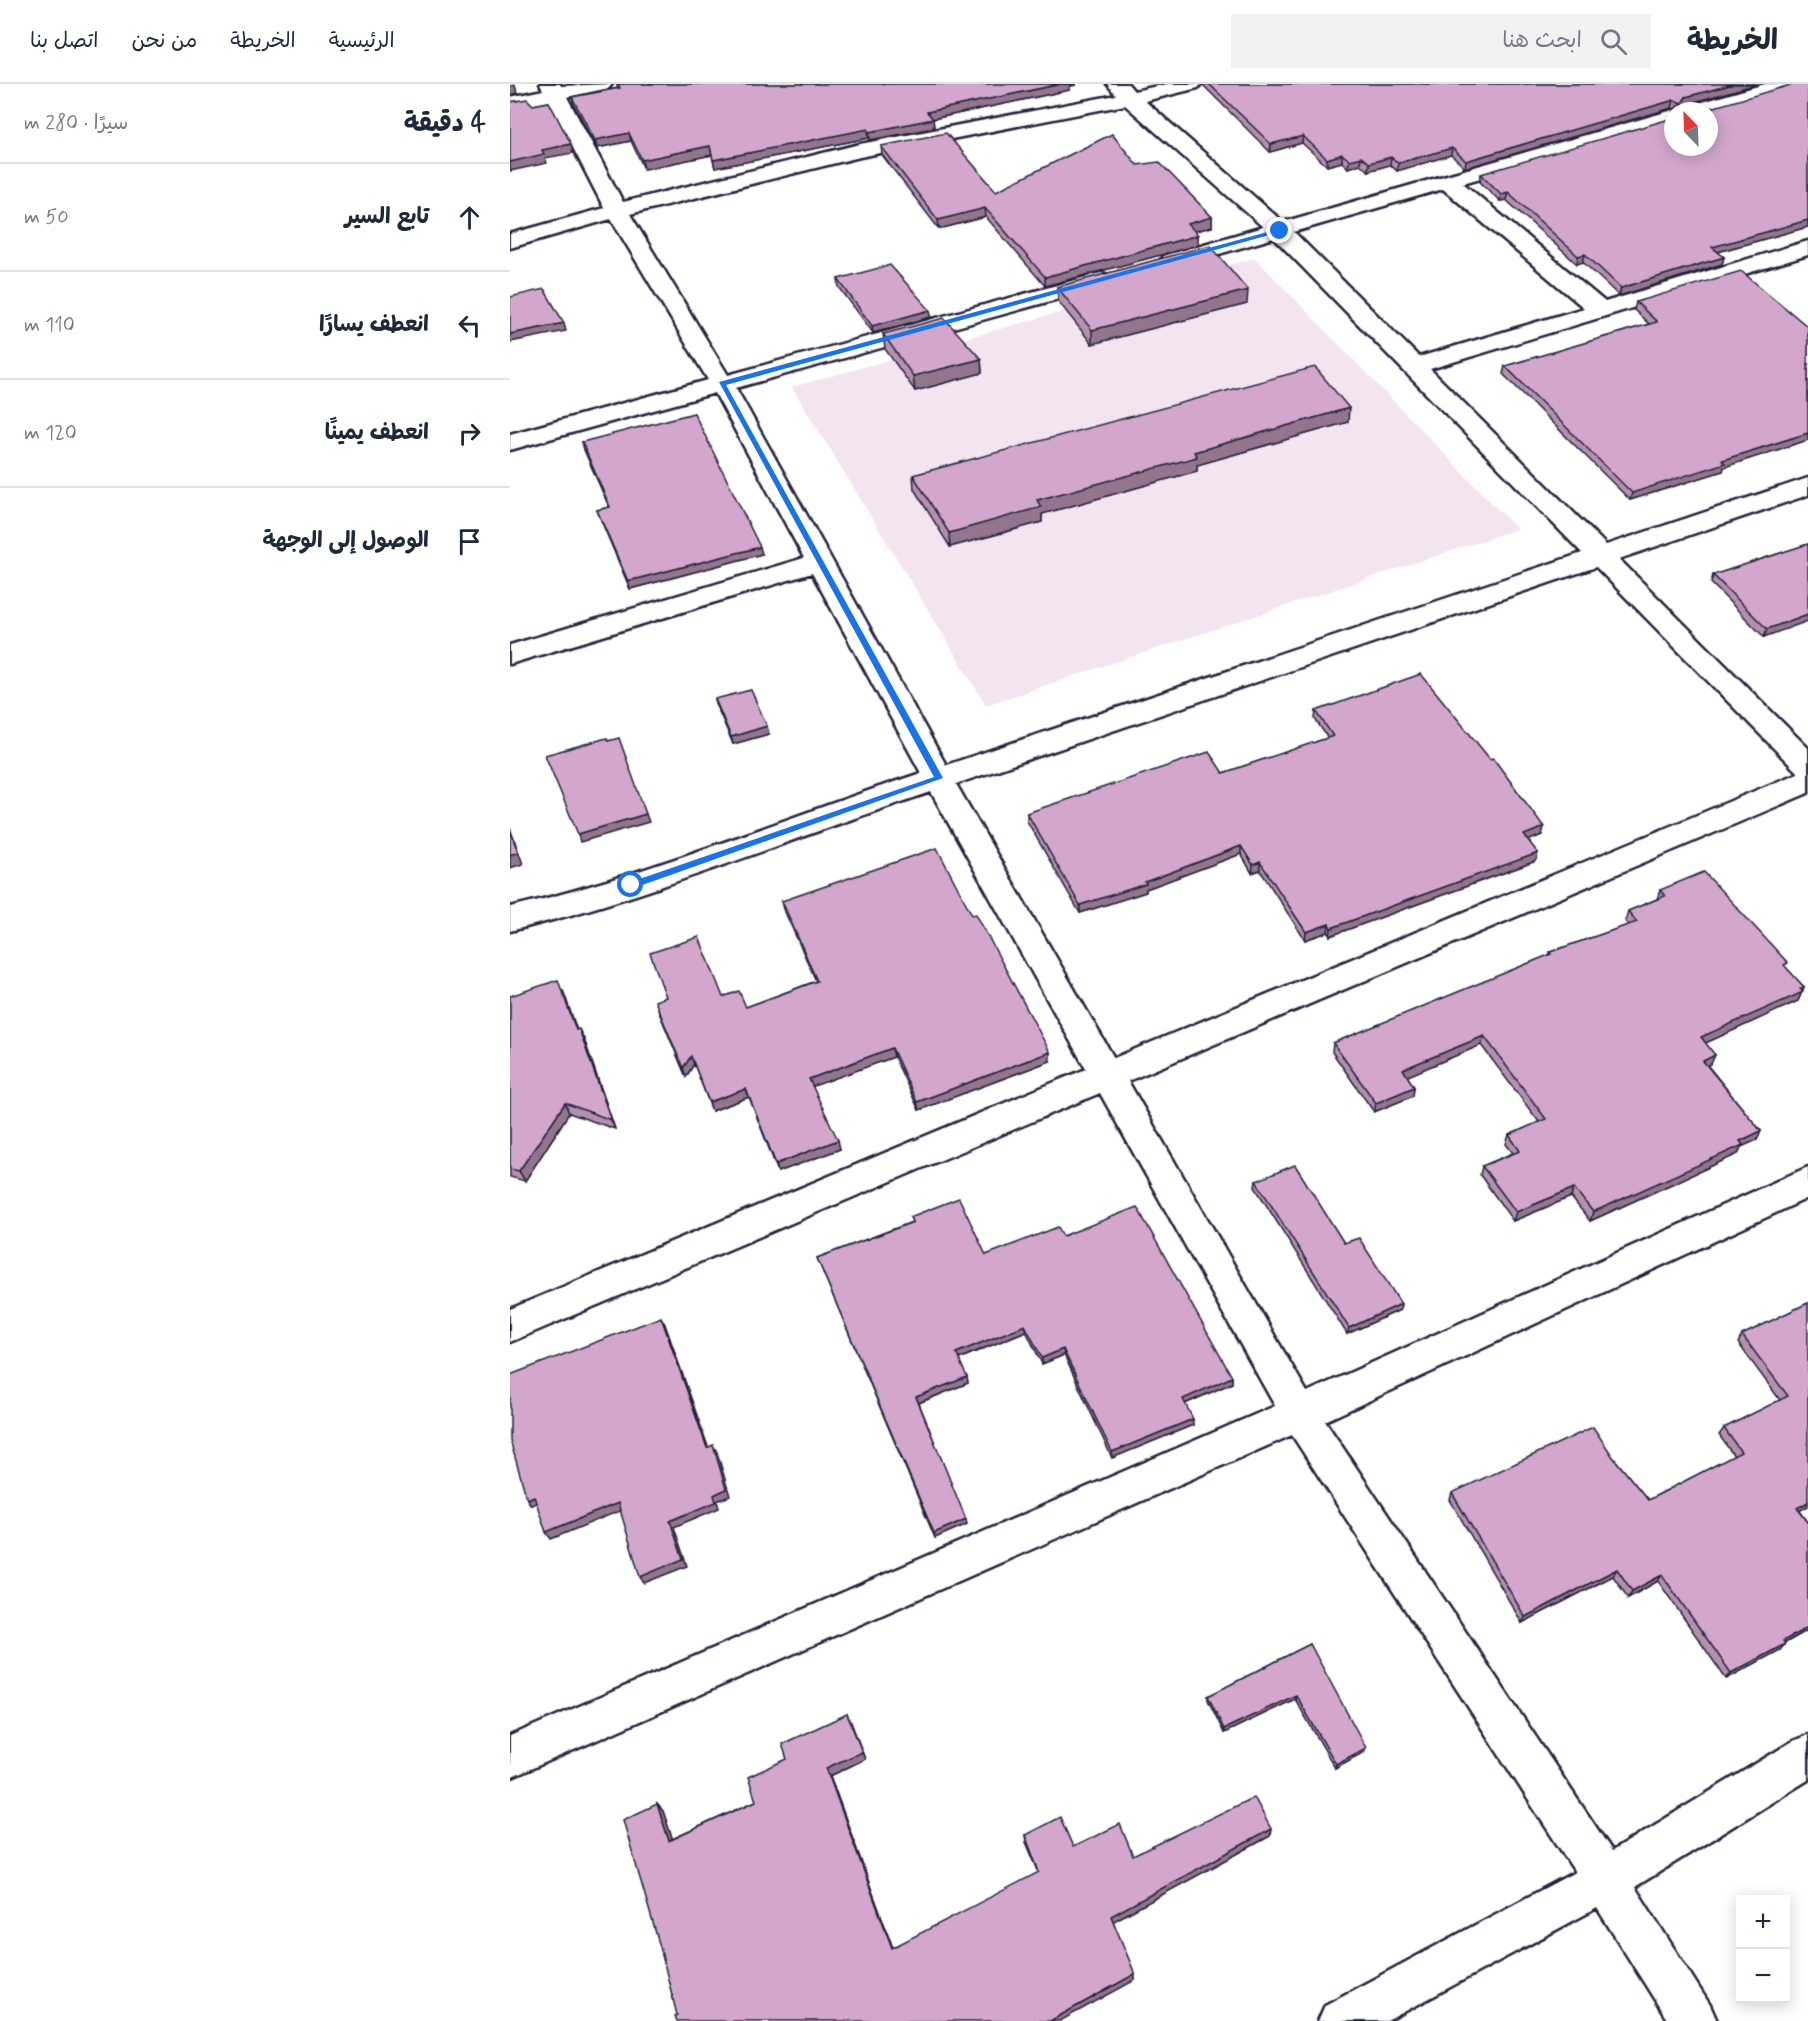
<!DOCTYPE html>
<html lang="ar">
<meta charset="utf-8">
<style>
:root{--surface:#fff;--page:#f2f2f3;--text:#1f2937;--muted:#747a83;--line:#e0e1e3}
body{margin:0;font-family:Mynerve,"Playpen Sans Arabic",sans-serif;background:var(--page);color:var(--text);direction:rtl}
.controls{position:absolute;right:18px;bottom:18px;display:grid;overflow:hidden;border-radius:0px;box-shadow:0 3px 15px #0003}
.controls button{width:54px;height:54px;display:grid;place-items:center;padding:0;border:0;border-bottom:2px solid var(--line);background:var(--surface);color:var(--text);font:30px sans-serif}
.compass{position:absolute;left:1154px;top:18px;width:54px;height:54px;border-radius:50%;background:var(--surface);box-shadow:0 3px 15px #0003;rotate:337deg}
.stop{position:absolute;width:18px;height:18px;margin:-14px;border:4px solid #1a73e8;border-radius:50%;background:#fff}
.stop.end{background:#1a73e8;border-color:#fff;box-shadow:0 2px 6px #0008}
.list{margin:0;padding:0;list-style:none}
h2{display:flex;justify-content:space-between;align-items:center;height:78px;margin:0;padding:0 24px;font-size:26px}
h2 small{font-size:20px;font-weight:400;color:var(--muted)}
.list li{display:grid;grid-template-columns:39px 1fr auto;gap:18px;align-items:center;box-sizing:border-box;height:108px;padding:0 24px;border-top:2px solid var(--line)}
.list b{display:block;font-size:22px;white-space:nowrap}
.list em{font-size:20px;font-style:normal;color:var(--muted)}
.icon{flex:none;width:33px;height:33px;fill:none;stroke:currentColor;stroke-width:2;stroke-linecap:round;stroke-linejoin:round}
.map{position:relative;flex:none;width:1298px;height:1937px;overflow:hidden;direction:ltr}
header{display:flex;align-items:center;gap:36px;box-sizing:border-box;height:84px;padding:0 30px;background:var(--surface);border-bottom:2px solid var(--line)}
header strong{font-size:28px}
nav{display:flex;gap:33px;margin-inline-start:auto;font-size:21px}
.search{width:420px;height:54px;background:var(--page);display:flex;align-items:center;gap:15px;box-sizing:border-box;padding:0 21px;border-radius:0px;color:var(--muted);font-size:22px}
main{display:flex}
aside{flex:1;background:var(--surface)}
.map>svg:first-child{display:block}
.built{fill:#f2e5ef}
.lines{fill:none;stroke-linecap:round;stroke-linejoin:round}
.minor-casing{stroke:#22223b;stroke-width:5}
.minor{fill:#fff;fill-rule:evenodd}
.wall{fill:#b590af;stroke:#22223b;stroke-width:1.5}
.shaded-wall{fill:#93758e;stroke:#22223b;stroke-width:1.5}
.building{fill:#d2a7cb;stroke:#22223b;stroke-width:1.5}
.route{fill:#1a73e8}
</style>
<header>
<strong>الخريطة</strong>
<div class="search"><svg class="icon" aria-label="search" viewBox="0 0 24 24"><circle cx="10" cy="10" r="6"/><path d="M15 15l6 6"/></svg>ابحث هنا</div>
<nav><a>الرئيسية</a><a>الخريطة</a><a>من نحن</a><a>اتصل بنا</a></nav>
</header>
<main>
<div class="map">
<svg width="1298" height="1937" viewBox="0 0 1298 1937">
<rect width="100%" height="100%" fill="#fff"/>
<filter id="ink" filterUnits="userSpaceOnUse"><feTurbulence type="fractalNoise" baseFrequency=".0167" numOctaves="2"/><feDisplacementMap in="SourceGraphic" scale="12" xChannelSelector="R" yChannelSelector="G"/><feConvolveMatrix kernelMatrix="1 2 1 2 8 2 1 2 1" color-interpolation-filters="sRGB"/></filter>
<g filter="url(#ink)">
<!-- built -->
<polygon class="built" points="745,174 1007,445 476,621 282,303"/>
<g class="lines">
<!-- minor casing -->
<g class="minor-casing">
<g id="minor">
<path d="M30 0H50L51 2 102 0 99 4 57 13 113 118 350 60 606 11 597 0H618L624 7 657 0H691L688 4 635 17 773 138 1163 26 1168 27H1163V39L953 99 1095 218 1298 157V171L920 285 1096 461 1298 394V411L1109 475 1298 664V709L618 997 797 1308 1298 1083V1114L815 1337 1102 1767 1283 1657 1298 1651V1696L1125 1803 1200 1921 1207 1937H1158L1087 1824 877 1937H808L815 1921 1065 1788 782 1351 0 1694V1652L765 1322 590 1009 0 1258V1225L576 985 421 708C281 754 144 812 0 847V823C141 790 274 734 411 689L302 489 0 580V561L294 474 205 309 0 366V350L198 296 101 135 0 164V150L94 124 39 17 0 25V13L33 6ZM615 21 753 143 653 172 650 177 653 182 661 184 764 154 1072 469 436 681 226 304 599 201 602 196 599 191 591 189 218 291 120 130 350 73ZM933 105 1074 224 909 273 784 148ZM1086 483 1288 689 604 974 446 700Z"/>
<polygon points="1255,0 1288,0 1285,4 1199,29 1172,27 1175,23"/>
</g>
</g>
<!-- minor -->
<use href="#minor" class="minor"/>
</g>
<!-- wall -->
<g class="wall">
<polygon points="106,0 566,0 566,1 560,2 560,6 423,35 424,44 360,56 359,54 205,84 202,71 134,85 121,57 87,64 64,21 62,13 108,4"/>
<polygon points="692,0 1247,0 1175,21 1201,24 1298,0 1298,143 1208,168 1214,173 1212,180 1109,212 1073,178 1067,180 996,116 990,117 970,98 971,90 1199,27 1166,27 1166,25 1162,24 955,84 941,71 887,87 880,81 858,87 850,80 838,84 832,78 817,82 792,59 760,68"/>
<polygon points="371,62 486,107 627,81 702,133 702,143 684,147 688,151 688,161 535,202 476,133 429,145 372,71"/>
<polygon points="328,195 420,226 421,233 363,249 329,203"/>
<polygon points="547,203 737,220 582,260 548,217"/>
<polygon points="1126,218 1298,242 1298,356 1214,383 1213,387 1120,416 993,290 995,282 1139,240 1124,226"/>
<polygon points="373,250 471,275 472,289 405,307 375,265"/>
<polygon points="838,338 687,381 687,387 532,430 532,438 440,463 404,405 403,391"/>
<polygon points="72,358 252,470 120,505 90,434 87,426 99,423 74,366"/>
<polygon points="1298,460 1254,553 1201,499 1203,491"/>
<polygon points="205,615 259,650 223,660 207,623"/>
<polygon points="806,627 1034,743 1032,751 1019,756 1026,777 820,852 818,848 795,856 750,786 742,789 731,770 636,805 636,808 570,829 517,737 517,729 713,689 818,654 805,635"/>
<polygon points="1150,806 1276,884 1294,903 1288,917 1195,959 1201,980 1198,982 1251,1047 1247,1056 1231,1063 1228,1070 1080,1137 1061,1113 1003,1137 970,1091 972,1082 1003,1069 996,1060 999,1051 1029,1038 971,961 897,992 904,1003 903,1012 864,1028 822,968 823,959 1040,871 1040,868 1118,841 1115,837 1118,827 1147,815"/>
<polygon points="272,817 540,977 409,1026 384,973 302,1002 330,1065 268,1088 239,1013 202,1027 184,980 176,993 148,926 156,913 213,913 236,923 306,897 274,826"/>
<polygon points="53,906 67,946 74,955 105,1045 59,1029 15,1097 0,1093 0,912"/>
<polygon points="746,1097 834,1159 890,1226 837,1250 745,1103"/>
<polygon points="400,1133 476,1171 553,1152 722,1293 722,1299 675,1320 683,1341 602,1374 554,1271 532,1280 516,1247 449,1275 458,1299 409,1319 457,1440 425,1454 307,1174 402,1138"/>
<polygon points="1298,1219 1290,1427 1298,1438 1298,1546 1275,1559 1275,1560 1270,1566 1216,1595 1148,1497 1118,1514 1103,1492 1012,1539 940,1416 942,1409 1103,1373 1138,1416 1224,1372 1209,1351 1214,1344 1270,1316 1228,1259 1232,1251"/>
<polygon points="800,1560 854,1668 825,1684 785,1615 714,1649 698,1616 698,1612"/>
<polygon points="341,1638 355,1675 320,1692 383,1864 529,1789 516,1758 515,1751 563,1763 623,1772 760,1752 603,1837 625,1896 167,1931 147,1720 153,1727 162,1755 246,1717 277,1675"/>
</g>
<!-- shaded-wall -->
<g class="shaded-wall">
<polygon points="551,0 566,1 560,2 560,6 417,36 417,28"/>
<polygon points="1223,0 1247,0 1174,21 1170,26 1172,19 1176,13"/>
<polygon points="5,1 7,9 0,11 0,2"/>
<polygon points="1164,16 1162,24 955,84 956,77"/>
<polygon points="423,35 424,44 360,56 359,48"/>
<polygon points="358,45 359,54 205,84 203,76"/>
<polygon points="119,49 121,57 87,64 85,56"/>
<polygon points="793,52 792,59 760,68 761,60"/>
<polygon points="61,60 63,69 35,74 37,79 0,87 0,78 32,66"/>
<polygon points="200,62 202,71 134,85 132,76"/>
<polygon points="942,64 941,71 887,87 888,79"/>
<polygon points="832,70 832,78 817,82 817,75"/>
<polygon points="851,73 850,80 838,84 839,76"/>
<polygon points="881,73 880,81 858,87 859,79"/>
<polygon points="998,108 996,116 990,117 991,110"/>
<polygon points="475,124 476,133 429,145 428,136"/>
<polygon points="702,133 702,143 678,149 678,140"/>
<polygon points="1298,136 1298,143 1200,170 1202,163"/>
<polygon points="688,151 688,161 535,202 535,193"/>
<polygon points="1075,170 1073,178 1067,180 1068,172"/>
<polygon points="1214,173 1212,180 1109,212 1111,204"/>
<polygon points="738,206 737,220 582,260 582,246"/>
<polygon points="420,226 421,233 363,249 362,242"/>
<polygon points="54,239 56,247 0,258 0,250"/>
<polygon points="471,275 472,289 405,307 403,292"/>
<polygon points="839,324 838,338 687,381 687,387 532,430 532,438 440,463 439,449 527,416 684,368"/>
<polygon points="1298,349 1298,356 1214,383 1213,387 1120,416 1122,409 1212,376"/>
<polygon points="250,463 252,470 120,505 118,497"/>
<polygon points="1298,530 1298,537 1254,553 1257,545"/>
<polygon points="257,642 259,650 223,660 221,653"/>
<polygon points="136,730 139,738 70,758 68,750"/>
<polygon points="1034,743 1032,751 1013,759 1014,751"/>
<polygon points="0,744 13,780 0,784"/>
<polygon points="731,762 731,770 636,805 636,808 570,829 570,821 635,798"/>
<polygon points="1028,769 1026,777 820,852 821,844"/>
<polygon points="750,778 750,786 742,789 743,781"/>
<polygon points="819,840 818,848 795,856 796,848"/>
<polygon points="1294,903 1288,917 1187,963 1191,953"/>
<polygon points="69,945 74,955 105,1045 101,1036"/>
<polygon points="974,952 971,961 891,995 893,985"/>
<polygon points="382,964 384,973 301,1003 299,995"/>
<polygon points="540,968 540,977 409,1026 407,1018"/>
<polygon points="1205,971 1201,980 1189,986 1193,977"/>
<polygon points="181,972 184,980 176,993 173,984"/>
<polygon points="904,1003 903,1012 864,1028 866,1019"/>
<polygon points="236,1005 239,1013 202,1027 199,1018"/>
<polygon points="55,1019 59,1029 15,1097 9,1087"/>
<polygon points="1251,1047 1247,1056 1231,1063 1228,1070 1080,1137 1083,1128"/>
<polygon points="328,1056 330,1065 268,1088 266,1080"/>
<polygon points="1064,1104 1061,1113 1003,1137 1006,1128"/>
<polygon points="891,1220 890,1226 837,1250 839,1244"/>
<polygon points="151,1233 155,1240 201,1371 197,1364"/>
<polygon points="515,1241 516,1247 448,1275 446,1269"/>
<polygon points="553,1265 554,1271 532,1280 532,1274"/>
<polygon points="457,1293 458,1299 408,1319 406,1313"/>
<polygon points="722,1293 722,1299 672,1321 673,1315"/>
<polygon points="683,1335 683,1341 602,1374 602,1368"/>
<polygon points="203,1361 207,1368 220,1412 207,1417 209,1424 164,1443 177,1482 134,1499 130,1493 160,1437 204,1411"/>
<polygon points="24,1412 29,1418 21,1421 17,1415"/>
<polygon points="1298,1418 1298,1422 1282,1431 1287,1424"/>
<polygon points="108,1419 112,1426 41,1455 36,1448"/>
<polygon points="456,1435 457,1440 425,1454 424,1449"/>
<polygon points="1107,1485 1103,1492 1012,1539 1015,1533"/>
<polygon points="1152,1491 1148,1497 1118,1514 1122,1507"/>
<polygon points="1298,1543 1298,1546 1268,1563 1273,1557"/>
<polygon points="1275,1560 1270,1566 1216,1595 1221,1589"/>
<polygon points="786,1611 785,1615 714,1649 714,1645"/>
<polygon points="337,1630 355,1675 320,1692 385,1870 382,1864 316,1684"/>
<polygon points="856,1664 854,1668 825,1684 826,1680"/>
<polygon points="147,1720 153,1727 165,1763 159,1757"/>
<polygon points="761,1745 760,1752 602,1838 601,1832"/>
<polygon points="625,1890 625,1896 550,1937 540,1937"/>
</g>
<!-- building -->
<g class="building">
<polygon points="108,0 551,0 417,28 423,35 359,48 358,45 203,76 200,62 132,76 119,49 85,56 62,13 110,4"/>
<polygon points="699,0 1223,0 1176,13 1172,19 1164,16 956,77 942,64 888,79 881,73 859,79 851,73 839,76 832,70 817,75 793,52 761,60"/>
<polygon points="1284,0 1298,0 1298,136 1202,163 1214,173 1111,204 1075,170 1068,172 998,108 991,110 971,90 1163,34 1163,63 1199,63 1199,27 1166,27 1167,22 1172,20 1201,24"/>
<polygon points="17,15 23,21 39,18 61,60 32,66 34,70 0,78 0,18"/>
<polygon points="436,49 486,107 602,50 627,81 649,78 702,133 678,140 688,151 535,193 475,124 428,136 371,62"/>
<polygon points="700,161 738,206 582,246 547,203"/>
<polygon points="380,181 420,226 362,242 328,195"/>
<polygon points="1231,187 1297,242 1298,242 1298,349 1212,376 1215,379 1122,409 995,282 1147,238 1126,218"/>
<polygon points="34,205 54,239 0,250 0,213"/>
<polygon points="434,234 471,275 403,292 373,250"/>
<polygon points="805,283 839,324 684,368 687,373 527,416 531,423 439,449 403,391"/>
<polygon points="184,329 250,463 118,497 87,426 100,423 72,358"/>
<polygon points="1298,460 1298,530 1257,545 1203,491"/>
<polygon points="911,590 980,675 983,674 1034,743 1014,751 1028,769 821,844 819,840 796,848 750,778 743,781 731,762 635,798 636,800 570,821 517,729 699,668 713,689 823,652 806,627"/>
<polygon points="241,606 257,642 221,653 205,615"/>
<polygon points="97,654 98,657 109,654 136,730 68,750 35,671"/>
<polygon points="0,746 8,768 0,771"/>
<polygon points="427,764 462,831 466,830 540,968 407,1018 382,964 299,995 328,1056 266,1080 236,1005 199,1018 181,972 173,984 145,917 156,913 140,869 189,853 213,913 229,907 236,923 307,897 272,817"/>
<polygon points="1194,788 1278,879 1274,881 1294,903 1290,905 1293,908 1191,953 1205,971 1193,977 1251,1047 1230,1057 1233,1061 1083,1128 1064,1104 1006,1128 972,1082 1010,1067 999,1051 1036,1035 974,952 893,985 904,1003 866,1019 823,959 1041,870 1040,868 1127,838 1118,827 1155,812 1150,806"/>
<polygon points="48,896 66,946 69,945 101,1036 55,1019 9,1087 0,1085 0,912"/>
<polygon points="785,1081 834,1159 849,1154 891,1220 839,1244 746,1097"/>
<polygon points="449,1114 476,1171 548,1143 553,1152 627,1123 722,1293 673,1315 683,1335 602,1368 553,1265 532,1274 515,1241 446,1269 457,1293 406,1313 456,1435 424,1449 307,1174 403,1138 400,1133"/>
<polygon points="1298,1219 1298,1418 1287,1424 1298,1438 1298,1543 1273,1557 1275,1560 1221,1589 1152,1491 1122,1507 1107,1485 1015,1533 942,1409 1083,1343 1103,1373 1138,1416 1231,1368 1214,1344 1278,1312 1232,1251"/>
<polygon points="151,1233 197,1364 203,1361 216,1405 204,1411 206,1418 160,1437 173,1475 130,1493 108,1419 36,1448 24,1412 17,1415 0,1356 0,1291"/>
<polygon points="800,1560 856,1664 826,1680 786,1611 714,1645 698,1612"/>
<polygon points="337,1630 352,1668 316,1684 382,1864 529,1788 515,1751 550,1733 563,1763 610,1740 623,1772 744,1713 761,1745 601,1832 625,1890 540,1937 167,1937 165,1932 167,1931 150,1863 113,1736 147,1720 159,1757 246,1717 238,1693 277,1675 272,1660"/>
</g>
</g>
<!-- route -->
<polygon class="route" points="768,145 774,147 216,301 433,694 124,804 118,804 118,799 424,693 209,298"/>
</svg>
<div class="controls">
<button>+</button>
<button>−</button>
</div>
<svg class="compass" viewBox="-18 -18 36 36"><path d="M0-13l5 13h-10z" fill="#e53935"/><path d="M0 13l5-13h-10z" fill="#747a83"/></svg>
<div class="stop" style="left:121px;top:801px"></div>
<div class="stop end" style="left:770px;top:147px"></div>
</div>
<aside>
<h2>4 دقيقة<small>سيرًا · 280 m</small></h2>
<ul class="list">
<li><svg class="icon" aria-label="ahead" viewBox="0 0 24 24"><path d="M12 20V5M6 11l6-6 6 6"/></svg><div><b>تابع السير</b></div><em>50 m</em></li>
<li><svg class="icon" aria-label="left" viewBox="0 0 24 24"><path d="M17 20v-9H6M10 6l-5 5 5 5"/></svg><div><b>انعطف يسارًا</b></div><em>110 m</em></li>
<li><svg class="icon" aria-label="right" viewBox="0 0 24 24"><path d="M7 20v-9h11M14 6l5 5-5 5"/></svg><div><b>انعطف يمينًا</b></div><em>120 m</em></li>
<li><svg class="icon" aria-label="arrive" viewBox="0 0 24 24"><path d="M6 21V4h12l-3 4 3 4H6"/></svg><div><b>الوصول إلى الوجهة</b></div></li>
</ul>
</aside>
</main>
